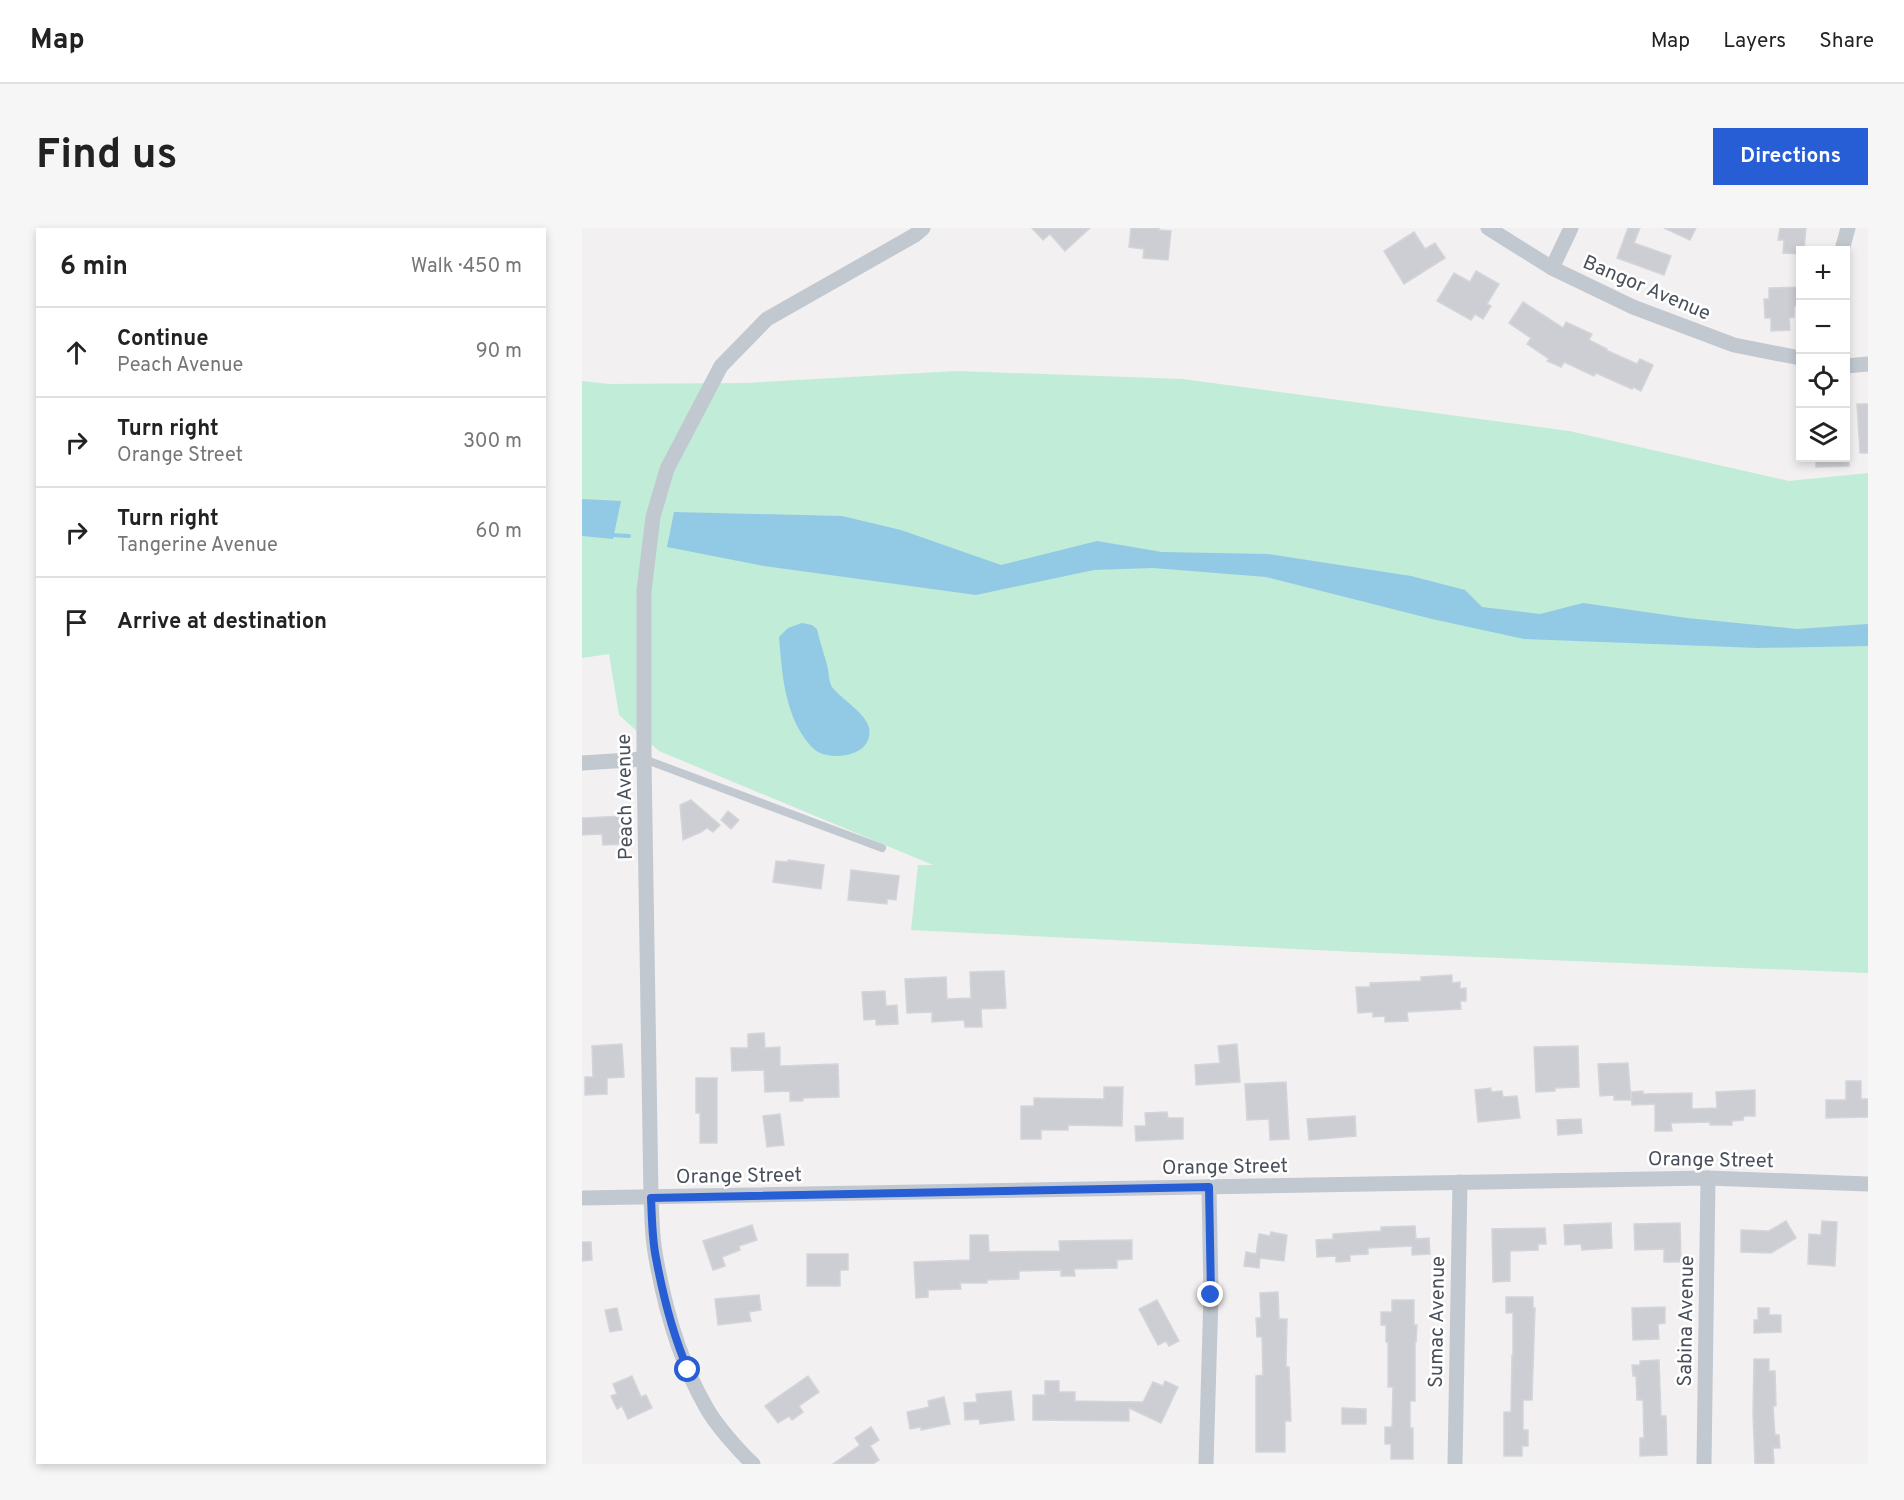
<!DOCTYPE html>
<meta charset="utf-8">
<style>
:root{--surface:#fff;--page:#f6f6f6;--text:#222;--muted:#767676;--line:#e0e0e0;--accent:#275ed5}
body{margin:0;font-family:Overpass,sans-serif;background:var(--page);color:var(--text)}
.controls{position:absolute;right:18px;top:18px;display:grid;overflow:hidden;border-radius:0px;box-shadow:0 3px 9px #0003}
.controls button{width:54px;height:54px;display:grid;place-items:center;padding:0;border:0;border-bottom:2px solid var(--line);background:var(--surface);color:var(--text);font:30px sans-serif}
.stop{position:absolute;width:18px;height:18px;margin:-14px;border:4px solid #275ed5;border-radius:50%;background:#fff}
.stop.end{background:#275ed5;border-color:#fff;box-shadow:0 2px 6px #0008}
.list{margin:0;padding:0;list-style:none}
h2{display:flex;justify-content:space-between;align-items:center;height:78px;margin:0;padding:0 24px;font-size:26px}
h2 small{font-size:20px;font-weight:400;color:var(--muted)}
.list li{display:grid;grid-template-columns:39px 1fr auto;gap:18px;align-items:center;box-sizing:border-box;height:90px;padding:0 24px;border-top:2px solid var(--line)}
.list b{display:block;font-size:22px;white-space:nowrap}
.list p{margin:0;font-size:20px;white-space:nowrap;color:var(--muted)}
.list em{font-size:20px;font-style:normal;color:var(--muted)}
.icon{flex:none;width:33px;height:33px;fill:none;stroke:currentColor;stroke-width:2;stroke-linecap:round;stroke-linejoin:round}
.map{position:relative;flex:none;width:1286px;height:1236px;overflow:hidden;border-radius:0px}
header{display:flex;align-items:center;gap:36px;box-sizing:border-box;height:84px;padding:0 30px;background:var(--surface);border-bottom:2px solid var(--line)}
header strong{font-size:28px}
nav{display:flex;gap:33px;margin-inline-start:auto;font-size:21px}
.intro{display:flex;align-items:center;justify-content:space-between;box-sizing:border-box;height:144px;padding:0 36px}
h1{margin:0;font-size:42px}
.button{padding:15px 27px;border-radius:0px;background:var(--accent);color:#fff;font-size:21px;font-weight:700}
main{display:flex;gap:36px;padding:0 36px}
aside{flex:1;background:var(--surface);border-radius:0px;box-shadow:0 3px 9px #0003}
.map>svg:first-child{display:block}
.green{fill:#c1ecd7}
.water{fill:#92cae6}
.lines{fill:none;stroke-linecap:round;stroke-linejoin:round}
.stream{stroke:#92cae6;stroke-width:4}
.building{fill:#cdced4;stroke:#d4d5da;stroke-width:1.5}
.service{stroke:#c1c8d0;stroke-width:8}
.minor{stroke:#c1c8d0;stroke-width:15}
.route{stroke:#275ed5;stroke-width:8}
.labels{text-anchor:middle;stroke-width:5;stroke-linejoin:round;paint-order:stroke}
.street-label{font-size:20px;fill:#49505c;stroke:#fff}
</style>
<header>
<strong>Map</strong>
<nav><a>Map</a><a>Layers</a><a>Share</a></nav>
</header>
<div class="intro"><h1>Find us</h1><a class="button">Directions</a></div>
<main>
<aside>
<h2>6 min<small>Walk · 450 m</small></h2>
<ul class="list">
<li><svg class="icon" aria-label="ahead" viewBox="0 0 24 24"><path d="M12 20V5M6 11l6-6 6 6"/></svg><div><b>Continue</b><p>Peach Avenue</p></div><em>90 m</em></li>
<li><svg class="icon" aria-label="right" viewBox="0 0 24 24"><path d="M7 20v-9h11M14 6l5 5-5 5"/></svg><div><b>Turn right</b><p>Orange Street</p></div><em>300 m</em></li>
<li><svg class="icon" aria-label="right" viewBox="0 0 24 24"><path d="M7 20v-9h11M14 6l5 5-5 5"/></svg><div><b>Turn right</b><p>Tangerine Avenue</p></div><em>60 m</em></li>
<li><svg class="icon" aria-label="arrive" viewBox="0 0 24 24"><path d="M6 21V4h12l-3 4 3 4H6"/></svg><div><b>Arrive at destination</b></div></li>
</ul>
</aside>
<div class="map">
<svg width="1286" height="1236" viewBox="0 0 1286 1236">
<rect width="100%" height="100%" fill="#f2f0f0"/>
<!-- green -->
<polygon class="green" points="375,143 600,151 987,203 1207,253 1286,245 1286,745 774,724 329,702 336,637 351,637 77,523 37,487 27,426 0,430 0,153 27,156 163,155"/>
<!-- water -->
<g class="water">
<polygon points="0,271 39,273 31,311 0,308"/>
<polygon points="92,284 260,288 319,302 419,337 515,313 580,324 686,326 829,348 883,362 900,379 958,386 1001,375 1105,390 1215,401 1286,396 1286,418 1176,420 942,411 850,391 684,349 571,340 512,342 394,367 182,338 85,319"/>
<path d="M220 395 230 397 235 401C238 415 243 428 246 441 247 447 247 454 250 459 259 471 284 485 287 500 292 527 254 533 236 524 231 521 226 515 223 511 202 481 200 444 197 409L206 400Z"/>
</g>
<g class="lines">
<!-- stream -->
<polyline class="stream" points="30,307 47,308"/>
</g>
<!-- building -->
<g class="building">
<polygon points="450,0 508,0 483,23 468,6 461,12"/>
<polygon points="549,0 577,0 577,2 589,3 586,32 561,30 562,21 547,19"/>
<polygon points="1046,0 1058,0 1052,15 1089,28 1082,47 1035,30"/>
<polygon points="1082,0 1114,0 1108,12"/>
<polygon points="1198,0 1224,0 1222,22 1218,22 1218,26 1201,25 1202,12 1196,12"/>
<polygon points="832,4 843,21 853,15 863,30 822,56 802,23"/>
<polygon points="894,43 917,56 905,76 909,78 901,91 893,86 889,92 855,73 872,45 888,54"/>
<polygon points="1218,59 1218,78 1212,78 1212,89 1207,90 1208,102 1189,103 1189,90 1183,90 1182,71 1187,71 1187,60"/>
<polygon points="941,74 981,100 984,94 1010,106 1007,112 1025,121 1024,122 1055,136 1058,131 1071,137 1059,163 1051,159 1050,161 1014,145 1012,148 982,134 979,139 965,133 967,131 945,116 949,110 927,95"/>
<polygon points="1275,176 1286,176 1286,225 1278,225"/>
<polygon points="1234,230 1267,230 1267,238 1234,239"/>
<polygon points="109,572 138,597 131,604 125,600 119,604 101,612 98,577"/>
<polygon points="146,583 157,592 149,601 139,592"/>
<polygon points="42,588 43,616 21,617 20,606 0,607 0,590"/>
<polygon points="206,632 242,637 239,661 191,654 194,633 206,634"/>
<polygon points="269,642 317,648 314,672 305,671 305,676 266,672"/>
<polygon points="422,743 424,780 399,781 400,799 383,799 382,792 350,794 350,784 325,785 323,751 364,749 365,771 389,770 388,744"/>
<polygon points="870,747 870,755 878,754 878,761 884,760 884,773 878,773 879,781 825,784 826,793 803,794 803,788 791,789 791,784 776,785 774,759 788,759 788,755 839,753 839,749"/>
<polygon points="303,763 304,778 315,777 316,796 294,797 294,791 282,792 280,764"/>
<polygon points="182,805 183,820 198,819 198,838 256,836 257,869 221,870 221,873 208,873 208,863 183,864 182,842 150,843 149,820 166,820 166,806"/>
<polygon points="40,816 42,849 25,850 25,866 3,867 3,849 11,849 10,818"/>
<polygon points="655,816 658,854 614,857 613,837 638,835 636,818"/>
<polygon points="996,818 997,859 973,860 973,863 954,864 952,819"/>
<polygon points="1046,835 1049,872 1032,872 1032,867 1018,868 1016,836"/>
<polygon points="114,850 135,850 135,915 118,915 118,885 114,885"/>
<polygon points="1264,853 1279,853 1279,871 1286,871 1286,889 1244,890 1244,872 1264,872"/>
<polygon points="704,854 707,911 688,912 687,891 665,892 663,856"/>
<polygon points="522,859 541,859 540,898 486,897 486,902 459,902 459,911 439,911 439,878 452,878 452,870 522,871"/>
<polygon points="909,860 909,864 920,863 921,869 935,868 938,890 896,894 893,862"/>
<polygon points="1173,862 1173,888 1162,888 1161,892 1150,893 1150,897 1128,897 1128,894 1089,895 1090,903 1073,903 1073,876 1050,877 1049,864 1061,863 1061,866 1110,865 1110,881 1135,880 1134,864"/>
<polygon points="585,884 586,890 601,890 601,911 554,913 553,898 564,898 563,885"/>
<polygon points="198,886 202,917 185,919 181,888"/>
<polygon points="773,888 774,908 727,912 725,891"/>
<polygon points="999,891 1000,905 976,907 975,892"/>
<polygon points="1204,993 1214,1010 1189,1025 1159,1024 1159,1002 1187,1003"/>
<polygon points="1240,993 1255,994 1253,1038 1226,1036 1227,1006 1239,1007"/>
<polygon points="1029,995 1030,1020 1000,1022 999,1016 983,1017 982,997"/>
<polygon points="1098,995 1099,1034 1082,1034 1082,1021 1053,1022 1052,996"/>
<polygon points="170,997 175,1012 157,1018 158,1022 140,1029 143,1038 131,1042 121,1013"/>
<polygon points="833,998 834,1011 847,1010 848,1026 830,1027 830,1018 786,1020 786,1026 768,1027 768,1033 754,1034 754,1028 735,1029 734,1012 751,1011 751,1006 799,1003 799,999"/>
<polygon points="963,1000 964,1016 956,1016 956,1022 928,1023 928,1053 911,1054 910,1001"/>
<polygon points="689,1004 705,1007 702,1033 678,1030 677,1040 662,1038 664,1024 674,1026 677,1006 688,1008"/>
<polygon points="388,1007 406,1007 407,1024 478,1023 477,1013 550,1012 550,1031 535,1032 535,1040 492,1041 493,1048 479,1048 479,1042 437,1043 437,1051 405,1052 405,1055 378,1055 379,1061 346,1062 346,1069 334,1070 332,1034 388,1032"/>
<polygon points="0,1014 9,1014 10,1032 0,1033"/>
<polygon points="225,1026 266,1026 266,1042 258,1042 258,1058 225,1058"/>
<polygon points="696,1064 697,1091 705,1091 704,1139 707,1139 709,1193 703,1193 703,1224 674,1224 674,1148 681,1147 680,1109 675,1109 674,1090 679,1090 678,1065"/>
<polygon points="177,1067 179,1082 167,1084 169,1093 136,1097 133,1071"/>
<polygon points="924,1069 951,1069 951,1080 953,1080 950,1172 941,1172 941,1202 946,1202 946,1218 940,1218 940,1228 922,1228 922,1184 929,1184 930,1127 931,1127 931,1085 924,1085"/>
<polygon points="575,1072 597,1113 587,1118 584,1113 576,1117 557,1081"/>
<polygon points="810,1072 832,1072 832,1097 835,1097 834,1114 833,1114 833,1173 828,1173 828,1200 831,1200 831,1231 809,1231 809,1216 803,1216 803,1199 810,1199 811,1159 806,1159 806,1114 804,1114 804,1097 799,1097 799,1084 810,1084"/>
<polygon points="1083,1079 1083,1095 1076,1096 1077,1111 1051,1112 1050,1080"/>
<polygon points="35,1080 40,1102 28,1104 23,1082"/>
<polygon points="1176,1080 1187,1080 1187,1087 1199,1087 1199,1104 1172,1105 1172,1092 1176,1092"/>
<polygon points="1172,1131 1187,1131 1187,1143 1193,1143 1194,1178 1191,1178 1193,1207 1197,1207 1198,1220 1191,1220 1192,1236 1173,1236 1171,1185"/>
<polygon points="1077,1132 1079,1188 1084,1188 1085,1227 1058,1228 1058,1210 1062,1210 1061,1172 1055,1172 1054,1148 1051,1148 1050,1137 1058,1137 1058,1133"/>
<polygon points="50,1148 59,1169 64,1167 70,1180 46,1191 40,1178 35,1181 29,1168 35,1166 31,1156"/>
<polygon points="226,1148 237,1164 217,1178 221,1184 210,1192 207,1188 196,1195 183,1178"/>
<polygon points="463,1153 477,1153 477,1164 493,1164 493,1173 561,1174 571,1154 581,1158 583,1153 596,1159 579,1195 547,1180 547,1193 451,1192 451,1167 463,1167"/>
<polygon points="429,1163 432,1192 398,1196 397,1191 383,1192 382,1175 395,1174 394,1166"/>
<polygon points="362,1169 368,1196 339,1202 339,1199 328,1201 325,1184 347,1179 346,1173"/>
<polygon points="760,1180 784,1181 784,1196 760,1196"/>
<polygon points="289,1199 297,1212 288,1218 297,1232 291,1236 251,1236 278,1217 273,1210"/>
</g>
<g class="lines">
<!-- service -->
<polyline class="service" points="62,531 300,620"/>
<!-- minor -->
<g class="minor">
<polyline points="906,0 970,40 1051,79 1152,117 1218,130"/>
<polyline points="1260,22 1266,0"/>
<polyline points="970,40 989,0"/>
<polyline points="1264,138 1286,136"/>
<polyline points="0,535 62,531"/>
<polyline points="0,970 1126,950 1286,956"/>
<path d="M171 1236C157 1223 133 1196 124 1179 98 1134 83 1081 74 1030 70 1011 70 990 69 970L62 531V363L71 289 85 241 139 138 185 91 333 7 341 0"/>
<polyline points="624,1236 629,1067 627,959"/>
<polyline points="873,1236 878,954"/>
<polyline points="1122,1236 1126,950"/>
</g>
</g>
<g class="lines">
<!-- route -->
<path class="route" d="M106 1142C91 1107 81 1068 74 1030 70 1011 70 990 69 970L627 959 629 1067"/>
</g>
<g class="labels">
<!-- street labels -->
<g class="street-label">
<text transform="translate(1065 59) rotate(23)" y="7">Bangor Avenue</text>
<text transform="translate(42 569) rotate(-91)" y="7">Peach Avenue</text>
<text transform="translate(1129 931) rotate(1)" y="7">Orange Street</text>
<text transform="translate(643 938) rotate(-1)" y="7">Orange Street</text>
<text transform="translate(157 947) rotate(-1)" y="7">Orange Street</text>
<text transform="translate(1103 1093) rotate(-89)" y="7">Sabina Avenue</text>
<text transform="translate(854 1094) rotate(-89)" y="7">Sumac Avenue</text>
</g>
</g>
</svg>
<div class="controls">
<button>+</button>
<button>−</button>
<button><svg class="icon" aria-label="locate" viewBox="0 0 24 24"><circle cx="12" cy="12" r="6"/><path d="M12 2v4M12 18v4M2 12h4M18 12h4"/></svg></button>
<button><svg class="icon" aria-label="layers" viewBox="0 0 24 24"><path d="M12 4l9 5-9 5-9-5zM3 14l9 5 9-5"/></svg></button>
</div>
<div class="stop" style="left:106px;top:1142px"></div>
<div class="stop end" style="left:629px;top:1067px"></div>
</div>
</main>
